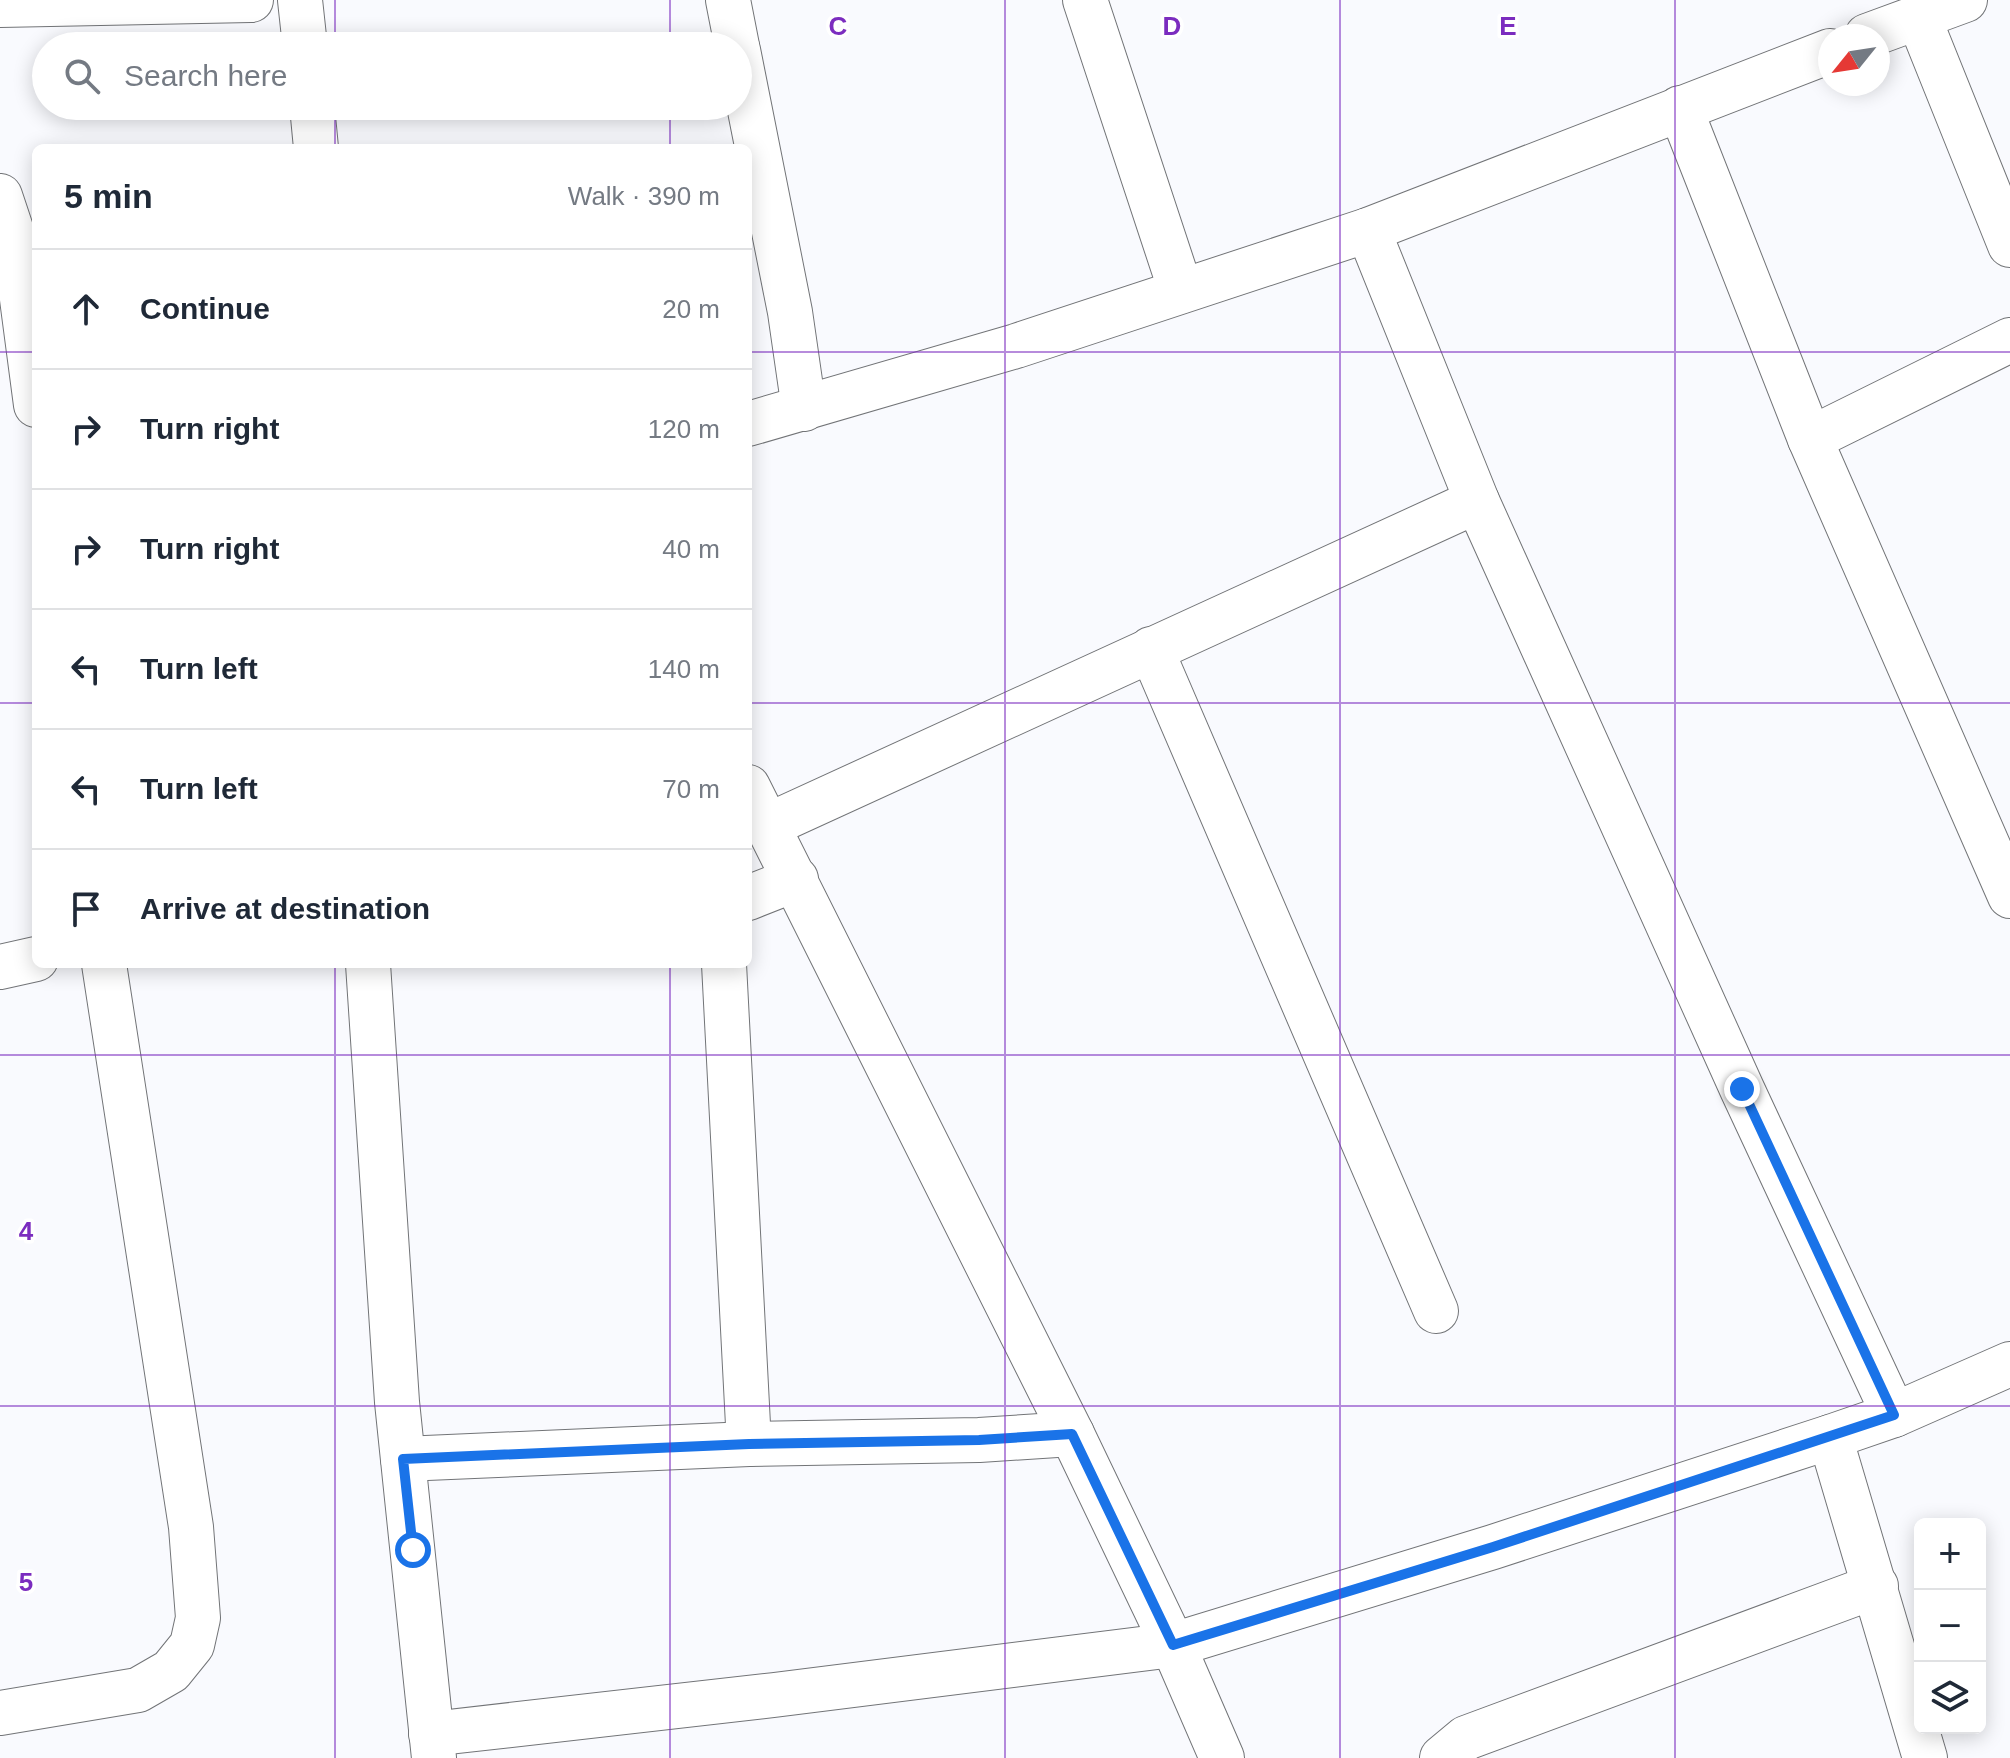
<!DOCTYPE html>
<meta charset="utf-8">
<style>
:root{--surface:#fff;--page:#f2f2f3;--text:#1f2937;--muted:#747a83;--line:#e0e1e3}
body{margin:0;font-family:Arial,sans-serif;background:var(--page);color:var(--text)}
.controls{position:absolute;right:24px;bottom:24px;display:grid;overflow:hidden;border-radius:12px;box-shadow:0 4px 20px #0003}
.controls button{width:72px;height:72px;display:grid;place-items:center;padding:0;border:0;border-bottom:2px solid var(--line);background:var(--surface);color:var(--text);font:40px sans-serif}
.compass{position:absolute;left:1818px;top:24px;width:72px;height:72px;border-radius:50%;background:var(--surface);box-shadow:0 4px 20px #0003;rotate:240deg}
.stop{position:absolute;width:24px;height:24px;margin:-18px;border:6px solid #1a73e8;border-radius:50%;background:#fff}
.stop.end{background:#1a73e8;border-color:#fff;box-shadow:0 2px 8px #0008}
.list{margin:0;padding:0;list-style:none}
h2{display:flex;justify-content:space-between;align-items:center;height:104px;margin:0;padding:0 32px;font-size:34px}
h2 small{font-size:26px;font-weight:400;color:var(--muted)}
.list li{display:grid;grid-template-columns:52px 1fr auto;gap:24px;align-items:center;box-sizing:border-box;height:120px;padding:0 32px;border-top:2px solid var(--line)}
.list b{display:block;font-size:30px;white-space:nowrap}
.list em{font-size:26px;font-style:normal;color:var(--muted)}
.icon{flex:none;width:44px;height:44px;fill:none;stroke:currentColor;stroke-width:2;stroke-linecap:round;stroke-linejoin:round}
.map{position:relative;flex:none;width:2010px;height:1758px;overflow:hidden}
.search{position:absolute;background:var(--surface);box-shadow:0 4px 20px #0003;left:32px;top:32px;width:720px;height:88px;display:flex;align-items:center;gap:20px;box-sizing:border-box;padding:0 28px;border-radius:44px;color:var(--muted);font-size:30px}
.panel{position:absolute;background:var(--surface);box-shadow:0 4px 20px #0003;left:32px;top:144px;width:720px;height:824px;border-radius:12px}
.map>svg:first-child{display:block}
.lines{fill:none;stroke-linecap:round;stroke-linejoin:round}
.minor-casing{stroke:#727477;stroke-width:46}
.minor{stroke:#fff;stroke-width:44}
.route{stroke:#1a73e8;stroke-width:10}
.grid{fill:none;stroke:#7b2cbf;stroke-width:2;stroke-opacity:0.55}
.grid-label{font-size:26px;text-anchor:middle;font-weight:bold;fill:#7b2cbf;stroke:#fff;stroke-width:7;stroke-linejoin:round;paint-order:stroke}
</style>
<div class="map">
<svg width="2010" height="1758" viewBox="0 0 2010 1758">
<rect width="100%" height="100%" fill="#f9fafe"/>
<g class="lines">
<!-- minor casing -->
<g class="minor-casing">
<g id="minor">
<polyline points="300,0 305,46"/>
<polyline points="728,0 737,46"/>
<polyline points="1085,0 1181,291"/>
<polyline points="0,5 251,0"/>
<polyline points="1918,16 2010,245"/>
<polyline points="1867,36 1965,0"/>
<polyline points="738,50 790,312 804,409"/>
<polyline points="312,106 316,148"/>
<polyline points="1680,108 1810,439 2010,896"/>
<polyline points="0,196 14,238 36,405"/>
<polyline points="1368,230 1477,501 1742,1089 1894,1415"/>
<polyline points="748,424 1016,346 1368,230 1830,51"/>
<polyline points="1810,439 2010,340"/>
<polyline points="1151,649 1436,1311"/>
<polyline points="748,787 1072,1434 1173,1645 1222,1758"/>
<polyline points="769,825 1477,501"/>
<polyline points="748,898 796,879"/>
<polyline points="368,964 397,1402 434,1758"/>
<polyline points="724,964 749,1444"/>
<polyline points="0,967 36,959"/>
<polyline points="1830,1437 1925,1758"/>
<polyline points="403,1459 749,1444 979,1440 1072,1434"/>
<polyline points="0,1713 138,1690 171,1671 192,1645 198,1618 191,1527 104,964"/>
<polyline points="431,1734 774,1695 1173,1645 1493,1547 1830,1437 1894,1415 2010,1364"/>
<polyline points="1442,1758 1466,1738 1876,1586"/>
</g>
</g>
<!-- minor -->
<use href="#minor" class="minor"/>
</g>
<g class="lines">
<!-- route -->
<polyline class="route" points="413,1550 403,1459 749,1444 979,1440 1072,1434 1173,1645 1493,1547 1894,1415 1742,1089"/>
</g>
<!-- grid -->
<path class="grid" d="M335 0V46M670 0V46M1005 0V1758M1340 0V1758M1675 0V1758M335 106V148M670 106V148M0 352H36M748 352H2010M0 703H36M748 703H2010M335 964V1758M670 964V1758M0 1055H2010M0 1406H2010"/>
<g class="grid-label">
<text x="838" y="35">C</text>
<text x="1172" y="35">D</text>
<text x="1508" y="35">E</text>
<text x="26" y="1240">4</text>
<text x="26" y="1591">5</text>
</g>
</svg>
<div class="controls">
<button>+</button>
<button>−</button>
<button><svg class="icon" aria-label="layers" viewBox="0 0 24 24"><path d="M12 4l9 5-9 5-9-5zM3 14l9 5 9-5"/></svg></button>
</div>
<svg class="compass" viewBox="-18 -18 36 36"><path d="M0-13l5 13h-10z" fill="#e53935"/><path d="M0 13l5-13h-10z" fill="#747a83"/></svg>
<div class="stop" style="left:413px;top:1550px"></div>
<div class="stop end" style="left:1742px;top:1089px"></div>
<div class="search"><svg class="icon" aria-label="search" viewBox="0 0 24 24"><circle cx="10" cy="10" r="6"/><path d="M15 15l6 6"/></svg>Search here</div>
<section class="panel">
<h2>5 min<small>Walk · 390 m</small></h2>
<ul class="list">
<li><svg class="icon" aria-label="ahead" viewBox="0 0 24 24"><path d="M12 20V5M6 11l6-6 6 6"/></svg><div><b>Continue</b></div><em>20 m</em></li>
<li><svg class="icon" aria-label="right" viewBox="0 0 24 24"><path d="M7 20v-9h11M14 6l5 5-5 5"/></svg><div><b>Turn right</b></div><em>120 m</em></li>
<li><svg class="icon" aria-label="right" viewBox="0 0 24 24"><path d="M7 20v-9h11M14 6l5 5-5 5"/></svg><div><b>Turn right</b></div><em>40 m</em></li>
<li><svg class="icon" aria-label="left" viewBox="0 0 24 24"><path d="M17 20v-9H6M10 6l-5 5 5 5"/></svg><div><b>Turn left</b></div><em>140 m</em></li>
<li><svg class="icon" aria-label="left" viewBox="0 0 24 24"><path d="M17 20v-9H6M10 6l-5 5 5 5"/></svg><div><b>Turn left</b></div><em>70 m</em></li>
<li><svg class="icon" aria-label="arrive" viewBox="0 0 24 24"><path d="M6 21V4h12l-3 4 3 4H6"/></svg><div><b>Arrive at destination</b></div></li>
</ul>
</section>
</div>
